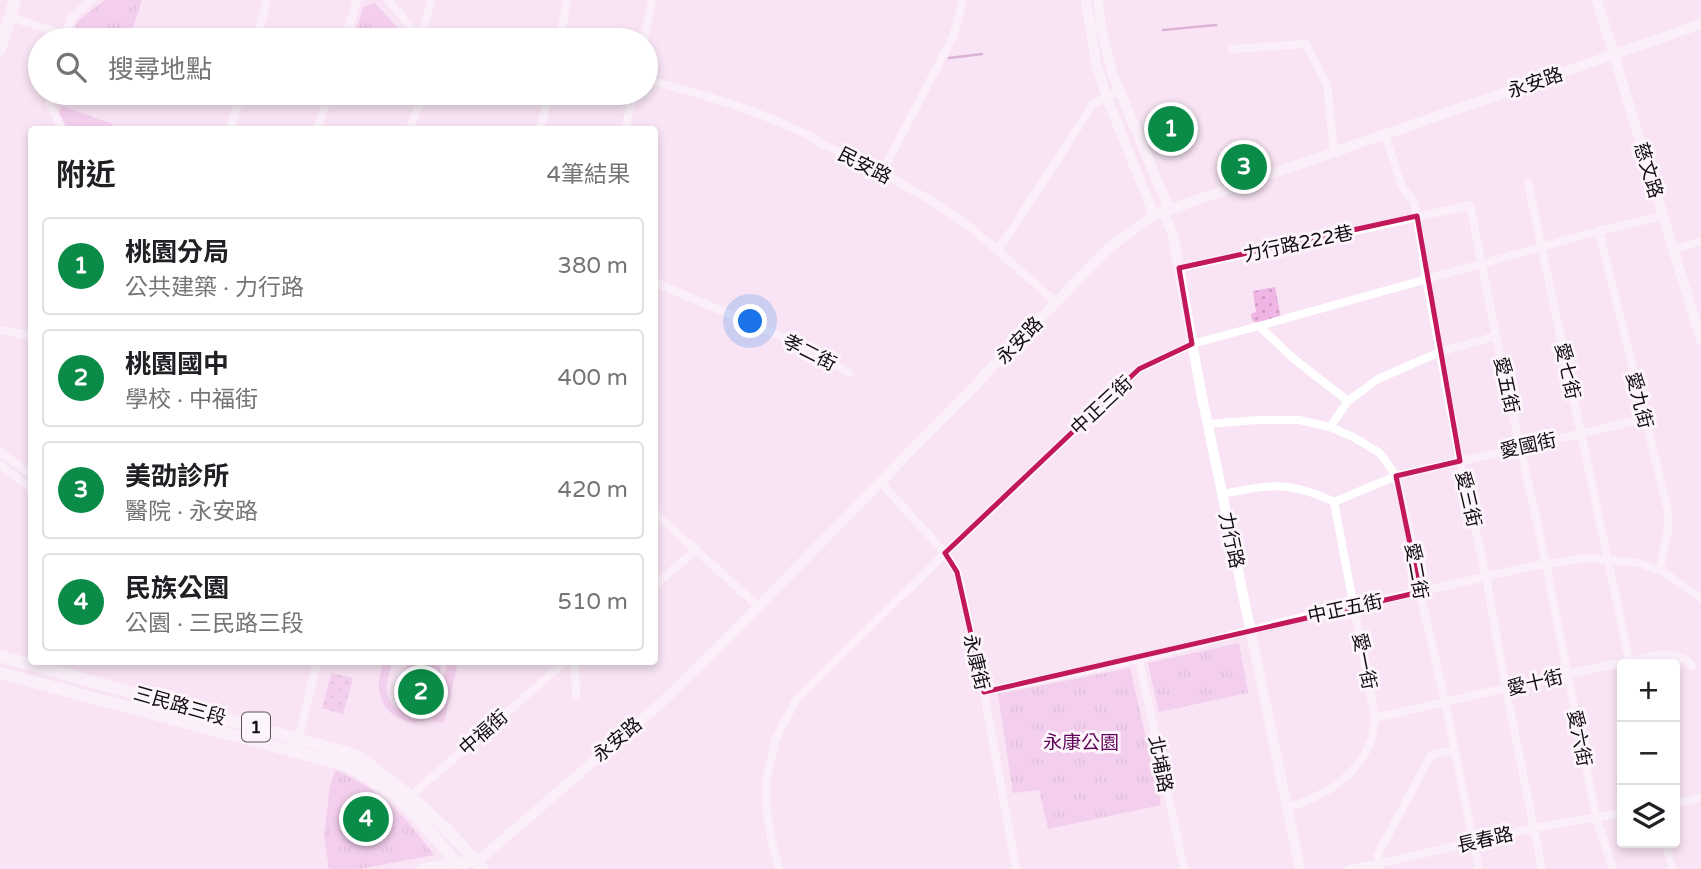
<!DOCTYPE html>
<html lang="zh-TW">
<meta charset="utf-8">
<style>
:root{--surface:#fff;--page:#f6f6f6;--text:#202124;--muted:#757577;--line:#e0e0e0;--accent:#0a8b47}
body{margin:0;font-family:"Varela Round","Noto Sans TC",sans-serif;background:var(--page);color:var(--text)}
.controls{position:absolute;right:21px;bottom:21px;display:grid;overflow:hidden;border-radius:7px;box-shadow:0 4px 10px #0003}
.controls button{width:63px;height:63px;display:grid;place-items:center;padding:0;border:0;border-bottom:2px solid var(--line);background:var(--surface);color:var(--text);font:35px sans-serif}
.you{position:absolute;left:751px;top:322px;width:24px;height:24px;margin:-18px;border:5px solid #fff;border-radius:50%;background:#1a73e8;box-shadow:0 0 0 10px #1a73e833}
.badge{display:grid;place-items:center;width:46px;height:46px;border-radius:50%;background:var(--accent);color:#fff;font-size:23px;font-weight:700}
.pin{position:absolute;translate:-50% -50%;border:4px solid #fff;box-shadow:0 2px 7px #0006}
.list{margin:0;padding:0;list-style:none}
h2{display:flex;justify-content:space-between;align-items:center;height:91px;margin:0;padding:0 28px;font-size:30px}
h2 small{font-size:23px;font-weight:400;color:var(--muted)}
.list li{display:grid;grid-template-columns:46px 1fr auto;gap:21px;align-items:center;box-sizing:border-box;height:98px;margin:0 14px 14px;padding:0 14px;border:2px solid var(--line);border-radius:7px}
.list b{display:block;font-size:26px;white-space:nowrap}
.list p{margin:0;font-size:23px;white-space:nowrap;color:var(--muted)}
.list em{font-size:23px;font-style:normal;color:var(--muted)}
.icon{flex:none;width:38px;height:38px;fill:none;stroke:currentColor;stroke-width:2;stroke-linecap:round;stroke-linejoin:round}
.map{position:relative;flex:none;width:1701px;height:869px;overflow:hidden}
.search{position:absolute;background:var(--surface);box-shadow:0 4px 10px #0003;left:28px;top:28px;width:630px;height:77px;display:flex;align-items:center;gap:18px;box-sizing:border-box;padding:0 24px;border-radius:38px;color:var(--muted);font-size:26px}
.panel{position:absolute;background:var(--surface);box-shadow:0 4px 10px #0003;left:28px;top:126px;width:630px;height:539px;border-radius:7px}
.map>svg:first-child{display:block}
.grass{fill:url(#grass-dots)}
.park{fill:url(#park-tufts)}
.garden{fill:#efb5e5}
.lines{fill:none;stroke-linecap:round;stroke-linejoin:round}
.stream{stroke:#bd77b3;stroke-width:2.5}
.street{stroke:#fff;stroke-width:8}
.secondary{stroke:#fff;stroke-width:10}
.primary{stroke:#fff;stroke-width:12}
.marked{fill:none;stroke:#c2185b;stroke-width:5;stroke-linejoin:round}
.labels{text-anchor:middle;stroke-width:6;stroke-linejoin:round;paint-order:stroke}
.shield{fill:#fdf5fc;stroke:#595258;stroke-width:2}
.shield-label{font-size:18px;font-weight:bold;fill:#130c12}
.street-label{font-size:19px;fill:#130c12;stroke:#fdf5fc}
.park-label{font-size:19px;fill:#5e0457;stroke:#fdf5fc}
</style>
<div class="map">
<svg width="1701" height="869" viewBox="0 0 1701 869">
<defs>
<pattern id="grass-dots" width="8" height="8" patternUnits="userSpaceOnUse" patternTransform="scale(1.75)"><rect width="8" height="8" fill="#efb5e5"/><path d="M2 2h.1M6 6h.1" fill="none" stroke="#cc9ac3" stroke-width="1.8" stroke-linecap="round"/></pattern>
<pattern id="park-tufts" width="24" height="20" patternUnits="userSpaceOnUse" patternTransform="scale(1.75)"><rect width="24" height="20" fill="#efb5e5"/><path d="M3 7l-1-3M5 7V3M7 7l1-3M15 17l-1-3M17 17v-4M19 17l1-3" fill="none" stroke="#cc9ac3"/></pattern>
</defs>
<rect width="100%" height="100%" fill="#f8e4f4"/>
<!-- grass -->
<g class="grass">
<polygon points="1275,287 1281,318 1258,324 1252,320 1251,314 1256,312 1253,291"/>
<polygon points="331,673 353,678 343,714 322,708"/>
</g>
<!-- park -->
<g class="park">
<polygon points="105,0 142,0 129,40 70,40 78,21"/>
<polygon points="375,3 408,39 408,40 353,40 363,7"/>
<polygon points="61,106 113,124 112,129 67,129 59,113"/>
<polygon points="1239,643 1248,693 1159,712 1148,663"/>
<polygon points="1130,668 1161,805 1048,829 1039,790 1013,793 998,694"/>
<path d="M335 770C382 790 404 815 434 855L359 869H329L324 836 330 787Z"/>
</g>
<!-- garden -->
<g class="garden">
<path d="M383 662H392C390 672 385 683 387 694 392 714 423 721 435 704 443 693 444 674 447 662H458L444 723 433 721V717C410 730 382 716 379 689 378 680 381 671 383 662Z"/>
<polygon points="408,662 442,662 433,697 401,690"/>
</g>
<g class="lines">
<!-- stream -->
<g class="stream">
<polyline points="1163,30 1216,25"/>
<polyline points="949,58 982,54"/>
</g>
<!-- street -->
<g class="street">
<polyline points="388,0 419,37 419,40"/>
<polyline points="9,17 61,33 67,30"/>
<polyline points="419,37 426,21 431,0"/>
<polyline points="419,37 438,40"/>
<polyline points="63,40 72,17 92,0"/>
<polyline points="256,40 267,0"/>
<polyline points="345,40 357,0"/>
<polyline points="560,40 567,0"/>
<polyline points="644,40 652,0"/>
<polyline points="1232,49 1306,44 1327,85 1334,152"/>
<path d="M646 79C694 93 742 105 788 126 800 131 812 136 822 144L882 172 943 208 975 231 1056 302"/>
<polyline points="50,93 50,105 63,130"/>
<polyline points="230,130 241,93"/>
<polyline points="317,130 329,93"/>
<polyline points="409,130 424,93"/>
<polyline points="540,130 549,93"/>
<polyline points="625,130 633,93"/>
<polyline points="1385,134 1402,187 1413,200 1417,216 1426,278 1460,461 1486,577 1506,689 1542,869"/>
<polyline points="882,172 953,37 963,0"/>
<polyline points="1528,183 1630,664"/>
<polyline points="1599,231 1668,511 1668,530 1660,570"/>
<polyline points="996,249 1006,239 1093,104 1119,91"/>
<polyline points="1675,249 1701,241"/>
<polyline points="1179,268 1378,226 1470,205 1496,336 1546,564 1596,817 1613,869"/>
<polyline points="654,282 804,346 849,373"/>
<polyline points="1259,326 1294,359 1348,401"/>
<polyline points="0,330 32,336"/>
<polyline points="1208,424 1257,420 1299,420 1330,427 1353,437 1380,453 1396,476 1416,558 1420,592 1445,702 1479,869"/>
<polyline points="1330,427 1348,401 1378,379 1440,352 1496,336"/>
<polyline points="0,452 32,475"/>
<polyline points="0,465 32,489"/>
<polyline points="881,483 945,553 957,572 984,692 1016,869"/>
<path d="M1222 494C1268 485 1290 480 1334 502L1375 718C1374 725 1373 733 1371 740 1358 777 1322 797 1287 808"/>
<polyline points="1334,502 1396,476 1644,419"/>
<polyline points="654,512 759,607"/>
<polyline points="654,586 697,549"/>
<polyline points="1139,659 1184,869"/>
<polyline points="984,692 1139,659 1307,616 1420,592 1532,566 1587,558 1638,563 1660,570 1701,598"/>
<polyline points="576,696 575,666 577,662"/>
<polyline points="1375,718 1567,674 1664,654 1685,659 1692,666"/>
<polyline points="297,744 317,662"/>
<polyline points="407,799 565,662"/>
<polyline points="1675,804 1701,797"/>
<polyline points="1666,843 1672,869"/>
<polyline points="779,869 771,838 766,804 767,777 776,738 796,700 945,553 1139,369 1192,344 1259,326 1599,231 1663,216"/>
<polyline points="1348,869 1378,864 1534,828 1622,813"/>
<polyline points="1379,869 1378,854 1431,755 1455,750"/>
</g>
<!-- secondary -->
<g class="secondary">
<polyline points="1086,0 1096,63 1107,98 1154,215"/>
<polyline points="1098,0 1101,27 1113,75 1169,209"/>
<polyline points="1597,0 1701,340"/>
<polyline points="1163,211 1173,235 1200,387 1300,869"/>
<polyline points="421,869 456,862 477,862 661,703 725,641 1110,247 1154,215 1701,24"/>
</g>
<!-- primary -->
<g class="primary">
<polyline points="0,49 15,0"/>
<path d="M0 656 355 755C403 787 446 826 483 869"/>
<path d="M0 673 349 766C373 780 396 795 415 815 432 833 446 852 463 869"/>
</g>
</g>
<!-- marked area -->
<path d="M0 0H1701V869H0ZM1417 216 1460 461 1396 476 1420 592 984 692 957 572 945 553 1139 369 1192 344 1179 268Z" fill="#f8e4f4" fill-opacity=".55" fill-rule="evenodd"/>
<path class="marked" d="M1417 216 1460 461 1396 476 1420 592 984 692 957 572 945 553 1139 369 1192 344 1179 268Z"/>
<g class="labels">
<!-- shield labels -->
<rect class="shield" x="242" y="712.5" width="28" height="29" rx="5"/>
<g class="shield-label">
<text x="256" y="733">1</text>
</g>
<!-- street labels -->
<g class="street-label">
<text transform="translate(1535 82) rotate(-19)" y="7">永安路</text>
<text transform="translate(865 165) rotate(27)" y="7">民安路</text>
<text transform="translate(1649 170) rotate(73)" y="7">慈文路</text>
<text transform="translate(1298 243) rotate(-12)" y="7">力行路222巷</text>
<text transform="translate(1019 340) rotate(-46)" y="7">永安路</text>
<text transform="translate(810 352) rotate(27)" y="7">孝二街</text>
<text transform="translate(1568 371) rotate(78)" y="7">愛七街</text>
<text transform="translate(1507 385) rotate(78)" y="7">愛五街</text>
<text transform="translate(1640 400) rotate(76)" y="7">愛九街</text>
<text transform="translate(1101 405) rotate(-43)" y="7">中正三街</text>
<text transform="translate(1528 445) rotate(-12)" y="7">愛國街</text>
<text transform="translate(1469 499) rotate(77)" y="7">愛三街</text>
<text transform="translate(1232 540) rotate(78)" y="7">力行路</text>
<text transform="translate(1417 571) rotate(80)" y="7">愛二街</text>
<text transform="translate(1345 608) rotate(-12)" y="7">中正五街</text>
<text transform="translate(1365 661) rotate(79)" y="7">愛一街</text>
<text transform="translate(977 662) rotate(77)" y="7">永康街</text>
<text transform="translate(1535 682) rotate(-13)" y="7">愛十街</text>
<text transform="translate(180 705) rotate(16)" y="7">三民路三段</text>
<text transform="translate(483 732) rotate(-41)" y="7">中福街</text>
<text transform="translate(1580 738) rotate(79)" y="7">愛六街</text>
<text transform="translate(617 739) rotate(-40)" y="7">永安路</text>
<text transform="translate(1161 764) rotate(79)" y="7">北埔路</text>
<text transform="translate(1485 839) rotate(-13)" y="7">長春路</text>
</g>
<!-- park labels -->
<g class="park-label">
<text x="1081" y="749">永康公園</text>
</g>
</g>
</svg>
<div class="controls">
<button>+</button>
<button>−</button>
<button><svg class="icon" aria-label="layers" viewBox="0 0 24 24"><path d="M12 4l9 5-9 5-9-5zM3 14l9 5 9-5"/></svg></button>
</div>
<div class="you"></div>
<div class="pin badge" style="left:1171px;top:129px">1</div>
<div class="pin badge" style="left:421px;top:692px">2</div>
<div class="pin badge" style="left:1244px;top:167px">3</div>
<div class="pin badge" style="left:366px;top:819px">4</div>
<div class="search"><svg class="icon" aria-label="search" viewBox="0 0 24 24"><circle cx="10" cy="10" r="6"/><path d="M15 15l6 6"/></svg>搜尋地點</div>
<section class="panel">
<h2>附近<small>4筆結果</small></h2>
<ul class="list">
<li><span class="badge">1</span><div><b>桃園分局</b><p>公共建築 · 力行路</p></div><em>380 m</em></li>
<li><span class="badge">2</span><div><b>桃園國中</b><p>學校 · 中福街</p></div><em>400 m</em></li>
<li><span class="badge">3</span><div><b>美劭診所</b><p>醫院 · 永安路</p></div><em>420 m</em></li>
<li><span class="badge">4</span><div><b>民族公園</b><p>公園 · 三民路三段</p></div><em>510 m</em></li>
</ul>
</section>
</div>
